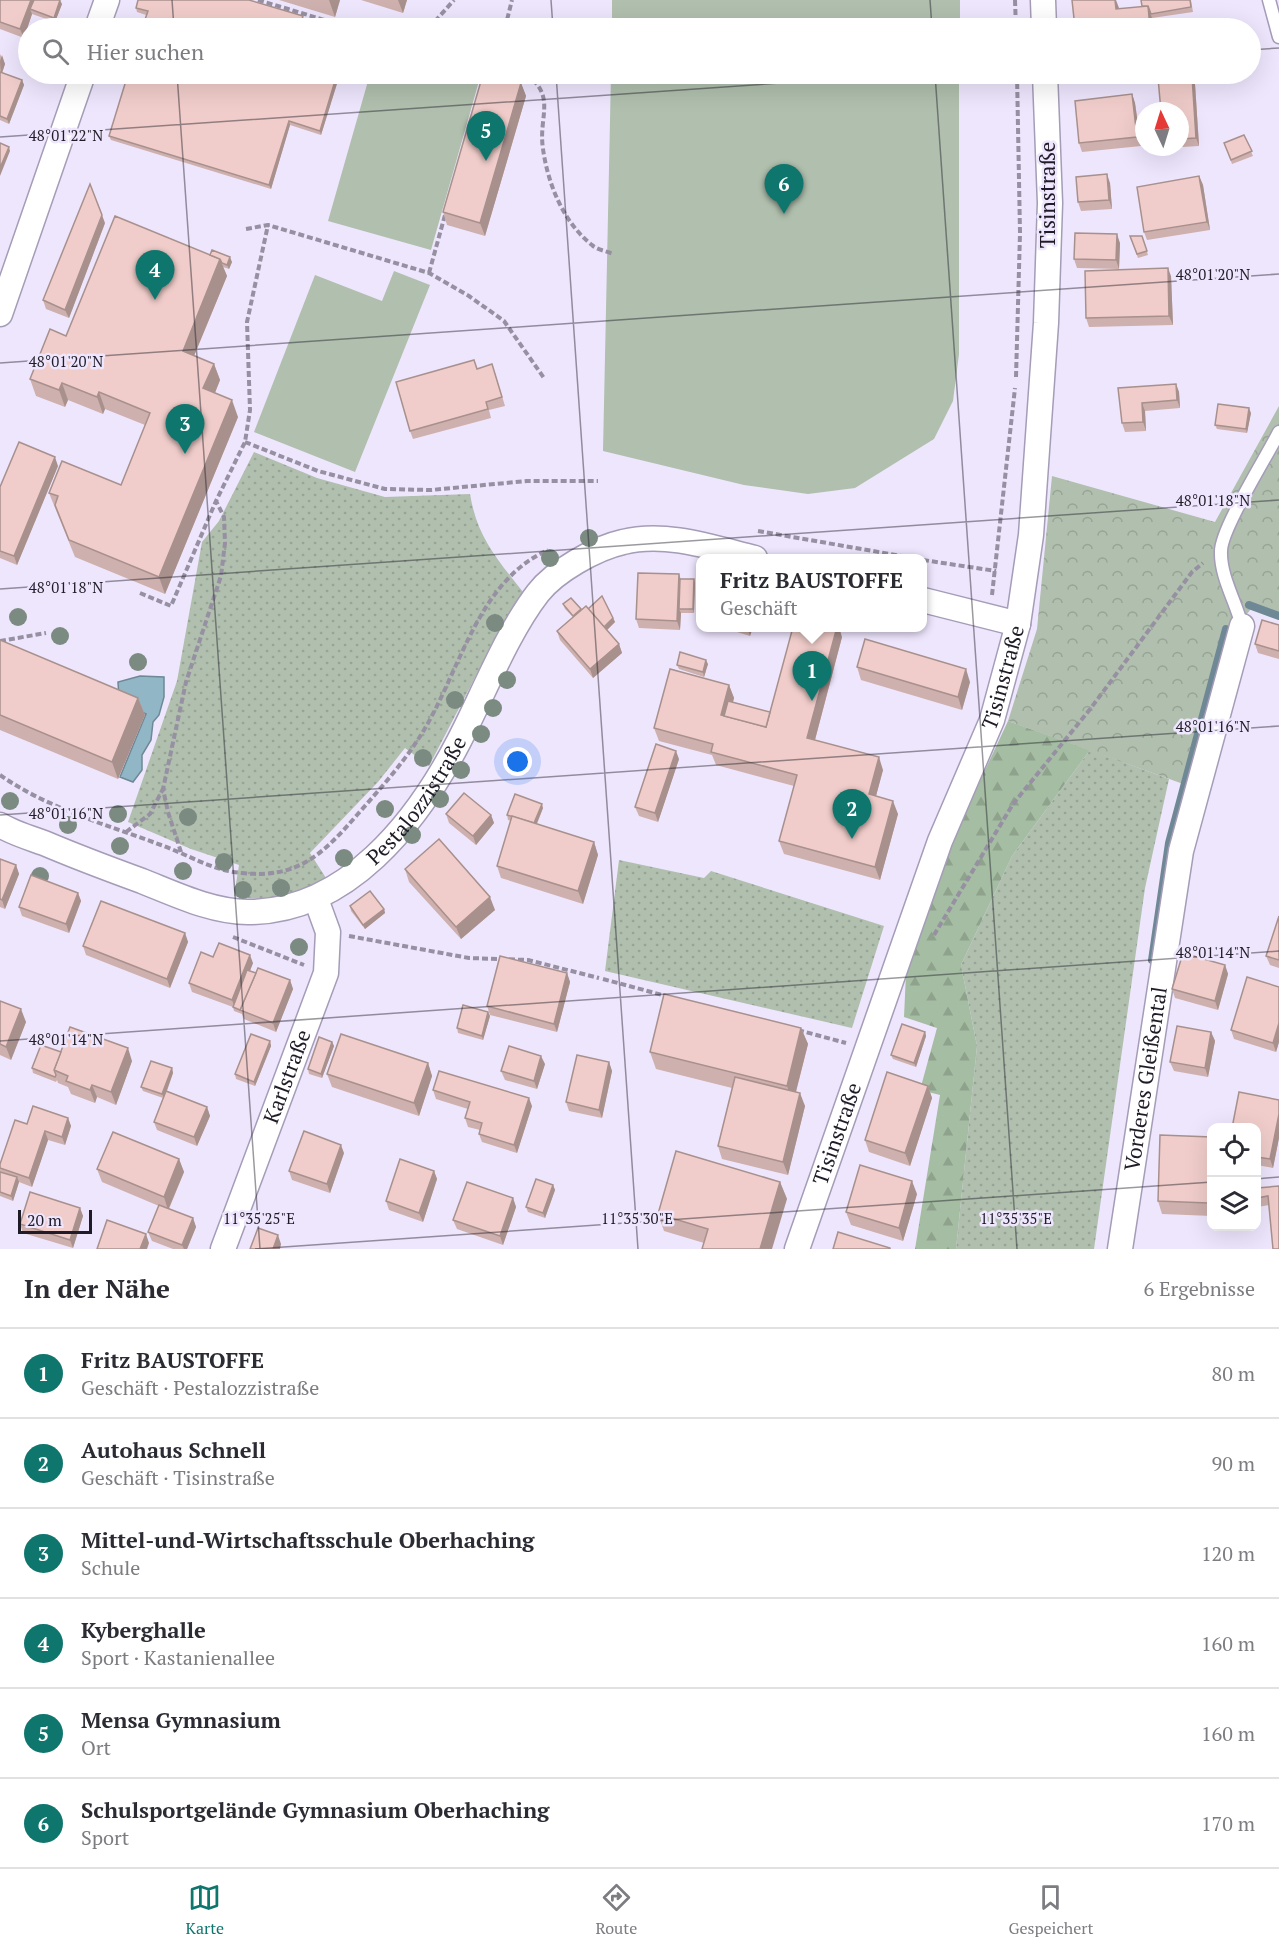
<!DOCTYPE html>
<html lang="de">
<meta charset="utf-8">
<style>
:root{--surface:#fff;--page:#f7f7f7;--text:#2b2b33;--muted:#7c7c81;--line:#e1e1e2;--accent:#0f766e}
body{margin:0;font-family:"PT Serif",serif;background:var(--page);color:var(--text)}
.controls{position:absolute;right:18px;bottom:18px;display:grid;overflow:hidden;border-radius:12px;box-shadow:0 6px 24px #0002}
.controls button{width:54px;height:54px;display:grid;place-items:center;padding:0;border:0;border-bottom:2px solid var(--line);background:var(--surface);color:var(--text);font:30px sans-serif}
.compass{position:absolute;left:1135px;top:102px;width:54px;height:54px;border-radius:50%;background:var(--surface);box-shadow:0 6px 24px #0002;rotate:356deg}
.scale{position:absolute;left:18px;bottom:15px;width:74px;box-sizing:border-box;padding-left:6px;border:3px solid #201c27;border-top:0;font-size:16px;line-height:21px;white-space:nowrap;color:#201c27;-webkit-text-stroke:4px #eee6fd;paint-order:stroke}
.you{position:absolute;left:518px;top:762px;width:21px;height:21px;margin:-15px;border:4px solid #fff;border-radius:50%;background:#1a73e8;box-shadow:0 0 0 9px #1a73e833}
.badge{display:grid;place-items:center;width:39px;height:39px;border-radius:50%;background:var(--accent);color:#fff;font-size:20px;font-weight:700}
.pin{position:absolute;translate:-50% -50px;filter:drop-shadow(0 2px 3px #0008)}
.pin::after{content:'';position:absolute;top:32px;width:21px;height:18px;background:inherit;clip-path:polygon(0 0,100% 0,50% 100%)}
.popup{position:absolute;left:696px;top:554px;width:231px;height:78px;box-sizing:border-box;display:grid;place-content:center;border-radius:12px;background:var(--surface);filter:drop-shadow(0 2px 4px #0005);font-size:20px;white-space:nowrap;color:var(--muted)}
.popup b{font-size:22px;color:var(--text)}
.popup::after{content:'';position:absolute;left:50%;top:100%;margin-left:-12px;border:12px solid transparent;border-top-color:var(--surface)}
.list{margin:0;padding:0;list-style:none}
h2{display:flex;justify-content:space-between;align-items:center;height:78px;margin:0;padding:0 24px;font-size:26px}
h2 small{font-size:20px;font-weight:400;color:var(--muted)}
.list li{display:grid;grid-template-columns:39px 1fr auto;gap:18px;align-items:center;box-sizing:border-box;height:90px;padding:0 24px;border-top:2px solid var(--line)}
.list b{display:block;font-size:22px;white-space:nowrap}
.list p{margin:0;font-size:20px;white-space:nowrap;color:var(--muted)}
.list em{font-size:20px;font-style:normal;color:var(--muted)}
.icon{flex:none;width:33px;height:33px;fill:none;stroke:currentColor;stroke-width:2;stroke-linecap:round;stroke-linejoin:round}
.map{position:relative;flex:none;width:1279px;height:1249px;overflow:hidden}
.search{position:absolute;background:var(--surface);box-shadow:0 6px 24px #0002;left:18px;right:18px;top:18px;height:66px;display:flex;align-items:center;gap:15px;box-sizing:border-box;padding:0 21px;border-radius:33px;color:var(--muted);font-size:22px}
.sheet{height:618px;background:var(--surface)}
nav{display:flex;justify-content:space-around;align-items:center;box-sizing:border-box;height:84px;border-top:2px solid var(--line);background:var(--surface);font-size:16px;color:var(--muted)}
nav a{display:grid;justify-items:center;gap:3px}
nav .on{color:var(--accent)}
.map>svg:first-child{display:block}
.grass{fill:url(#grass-dots)}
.forest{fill:url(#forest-firs)}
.park{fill:url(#park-crowns)}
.pitch{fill:#b0bfae}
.water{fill:#91b6c5;stroke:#6f8896;stroke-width:1.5}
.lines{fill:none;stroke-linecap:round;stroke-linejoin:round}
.stream{stroke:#6f8896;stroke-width:8}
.service-casing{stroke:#a59cb7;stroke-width:15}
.minor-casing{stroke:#a59cb7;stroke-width:27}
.path{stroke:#9690a2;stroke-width:4;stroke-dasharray:6 3;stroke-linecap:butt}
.service{stroke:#fff;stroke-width:12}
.minor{stroke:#fff;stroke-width:24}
.tree{fill:#7b8b81}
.wall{fill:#ceb0ae}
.shaded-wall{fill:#a8908d}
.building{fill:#f0cdca;stroke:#a8908d;stroke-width:1.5}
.ticks{fill:none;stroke:#201c27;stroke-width:1.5;stroke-opacity:0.45}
.labels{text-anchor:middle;stroke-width:5;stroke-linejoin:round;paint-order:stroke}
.street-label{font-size:21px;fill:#201c27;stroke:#eee6fd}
.ticks-label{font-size:15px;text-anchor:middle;fill:#201c27;stroke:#eee6fd;stroke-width:5;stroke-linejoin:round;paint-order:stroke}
</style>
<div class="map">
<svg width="1279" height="1249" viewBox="0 0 1279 1249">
<defs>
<pattern id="grass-dots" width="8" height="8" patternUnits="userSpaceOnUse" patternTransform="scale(1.5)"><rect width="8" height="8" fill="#b0bfae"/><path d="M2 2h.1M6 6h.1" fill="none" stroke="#97a496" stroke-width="1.8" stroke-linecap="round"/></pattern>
<pattern id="forest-firs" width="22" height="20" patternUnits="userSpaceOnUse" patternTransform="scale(1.5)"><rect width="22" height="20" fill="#a5bda3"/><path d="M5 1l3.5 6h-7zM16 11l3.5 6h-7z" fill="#8ea28c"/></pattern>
<pattern id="park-crowns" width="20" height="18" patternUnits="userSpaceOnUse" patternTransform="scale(1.5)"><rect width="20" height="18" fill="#b0bfae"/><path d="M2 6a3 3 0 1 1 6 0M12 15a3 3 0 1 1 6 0" fill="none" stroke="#97a496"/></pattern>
</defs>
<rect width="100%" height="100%" fill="#eee6fd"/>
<!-- grass -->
<g class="grass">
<path d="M254 452 317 478 385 497 470 494C477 537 497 559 523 592L495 639 429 766 405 748 378 782 310 853 326 878C295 895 269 903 234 896L239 865 191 849 128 822 177 681 202 542 219 521Z"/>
<polygon points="1090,750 1169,779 1145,888 1094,1249 956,1249 977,1046 961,965 1012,856"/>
<polygon points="619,860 704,878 711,871 884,926 852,1028 605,971"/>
</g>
<!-- forest -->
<polygon class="forest" points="1008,721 1090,750 1012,856 961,965 977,1046 956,1249 915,1249 940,1095 920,1090 937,1028 904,1017 906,973 950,845"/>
<!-- park -->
<polygon class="park" points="1279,406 1279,619 1251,609 1231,633 1186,785 1008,721 1037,629 1052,476 1215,522"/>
<!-- pitch -->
<g class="pitch">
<rect x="612" y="0" width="348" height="28"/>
<polygon points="370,74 420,74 441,79 443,74 481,74 431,250 328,221"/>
<polygon points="611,74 959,74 959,354 953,401 934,439 855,488 808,494 744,485 603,451"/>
<polygon points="394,271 430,285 355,472 254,432 315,275 382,301"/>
</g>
<!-- water -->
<polygon class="water" points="140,676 164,677 164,697 159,715 153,722 151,740 142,755 142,770 133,782 120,777 146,714 128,706 119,698 118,682"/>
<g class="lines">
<!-- stream -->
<g class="stream">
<polyline points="1249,605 1279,616"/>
<polyline points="1152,960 1169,843 1226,629"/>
</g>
<!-- service casing -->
<g class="service-casing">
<g id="service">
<polyline points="1269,0 1279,37"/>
<path d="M1242 626C1236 602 1220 576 1221 551 1221 529 1267 456 1279 432"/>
</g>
</g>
<!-- minor casing -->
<g class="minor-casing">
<g id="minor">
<polyline points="1043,0 1044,28"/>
<polyline points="97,28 107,0"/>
<polyline points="0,314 83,74"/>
<polyline points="923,600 1018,624"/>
<path id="s1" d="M0 825C13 833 30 838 44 843 77 857 109 869 142 881 175 894 212 912 248 912 347 912 417 822 459 741 483 695 507 633 538 593 555 571 596 548 623 542 666 531 714 548 755 558"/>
<path id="s2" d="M223 1249 326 973 328 932 316 899"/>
<path id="s3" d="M797 1249 940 841 992 720 1018 624 1031 535 1046 323 1050 203 1045 74"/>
<path id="s4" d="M1120 1249 1181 851 1242 626"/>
</g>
</g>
<!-- path -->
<g class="path">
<polyline points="258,0 351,28"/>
<polyline points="1015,0 1016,28"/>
<polyline points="436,19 453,28"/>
<polyline points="429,28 454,0"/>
<polyline points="505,28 512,0"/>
<path d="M526 74C557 97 538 116 543 149 548 184 563 222 592 245 597 250 607 251 613 254"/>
<polyline points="246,229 268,225 429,273 469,296 504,321 544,378"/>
<polyline points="429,273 445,215"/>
<polyline points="1016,377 1020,233 1017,74"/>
<polyline points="245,442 318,471 385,489 431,490 527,481 598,481"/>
<polyline points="758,531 913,558"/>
<polyline points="923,560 996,571"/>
<polyline points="140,593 171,606 216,501 245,442 250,410 247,322 268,225"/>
<polyline points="992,595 1015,388"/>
<polyline points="0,641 46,633"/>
<path d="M0 775C47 808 107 825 161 845 189 855 213 871 242 873 298 879 323 854 357 815 378 791 400 767 417 741 459 679 474 583 548 550"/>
<polyline points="126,832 150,814 163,789"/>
<polyline points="181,852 168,812 163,789 186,682 221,576 225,543 224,517 216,501"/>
<polyline points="934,935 1013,804 1091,708 1192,572 1203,563"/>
<polyline points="349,936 469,958 528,960 599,978"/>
<polyline points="233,937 304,965"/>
<polyline points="603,979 666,996"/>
<polyline points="798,1030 846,1043"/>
</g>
<!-- service -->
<use href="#service" class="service"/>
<!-- minor -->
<use href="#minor" class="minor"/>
</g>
<!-- trees -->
<g class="tree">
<circle cx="589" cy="538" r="9"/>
<circle cx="550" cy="558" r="9"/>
<circle cx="18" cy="617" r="9"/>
<circle cx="495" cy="623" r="9"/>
<circle cx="60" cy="636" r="9"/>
<circle cx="138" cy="662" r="9"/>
<circle cx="507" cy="680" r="9"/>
<circle cx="455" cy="700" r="9"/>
<circle cx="493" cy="708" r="9"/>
<circle cx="481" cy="734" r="9"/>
<circle cx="423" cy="758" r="9"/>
<circle cx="461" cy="770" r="9"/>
<circle cx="440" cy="799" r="9"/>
<circle cx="10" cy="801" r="9"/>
<circle cx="385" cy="809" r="9"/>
<circle cx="118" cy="814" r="9"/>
<circle cx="188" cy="817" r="9"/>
<circle cx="68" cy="825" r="9"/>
<circle cx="412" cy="835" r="9"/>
<circle cx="120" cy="846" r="9"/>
<circle cx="344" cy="858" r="9"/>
<circle cx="224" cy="862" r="9"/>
<circle cx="183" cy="871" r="9"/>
<circle cx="40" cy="876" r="9"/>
<circle cx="281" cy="888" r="9"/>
<circle cx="243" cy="890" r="9"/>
<circle cx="299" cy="947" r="9"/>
</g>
<!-- wall -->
<g class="wall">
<polygon points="0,0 62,4 55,22 32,14 24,38 0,29"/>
<polygon points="279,0 340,0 335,17"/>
<polygon points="361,0 407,0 403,13"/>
<polygon points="1141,0 1191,0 1193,12 1152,18 1153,28 1075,28 1142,6"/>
<polygon points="136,8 303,16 304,21 304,23 146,15 137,12"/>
<polygon points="0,54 5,64 2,73 22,80 24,85 9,124 0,120"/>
<polygon points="340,74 321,135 290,125 271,189 111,140 109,136"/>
<polygon points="521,83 526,96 485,236 447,225 443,212"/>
<polygon points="1195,84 1199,146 1166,148 1165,147 1180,147 1180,111"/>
<polygon points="1132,94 1135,103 1141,146 1082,152 1079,143"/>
<polygon points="1244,135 1253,156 1232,164 1224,143"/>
<polygon points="1199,176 1203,185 1210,230 1147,240 1144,232"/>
<polygon points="1110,183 1112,209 1081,211 1078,202"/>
<polygon points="105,223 69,318 46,309 43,300"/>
<polygon points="1130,236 1142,236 1148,255 1138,258"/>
<polygon points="1120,243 1119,269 1077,268 1074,259"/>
<polygon points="210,255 232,262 229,269 223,267 227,276 194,356 214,364 220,380 215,393 238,417 165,594 75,557 49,493 121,485 145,425 105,409 103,414 68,400 65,407 36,396 30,379 66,336"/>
<polygon points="1171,276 1173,325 1089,327 1086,318"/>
<polygon points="477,369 495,373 505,406 489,410 491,418 413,439 410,431"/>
<polygon points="1176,384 1179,392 1180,408 1145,411 1146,431 1125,432 1122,423 1118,388"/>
<polygon points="1251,413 1247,433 1217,429 1215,425"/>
<polygon points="58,466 17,565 0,558 0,487"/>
<polygon points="679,574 680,579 694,579 695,583 694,613 681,613 680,630 639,628 636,619"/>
<polygon points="563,604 581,609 581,610 588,609 613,618 615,622 607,630 619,644 622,653 593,678 560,640 557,631 573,617 565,609"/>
<polygon points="1279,625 1279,659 1258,653 1255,644"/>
<polygon points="721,627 753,627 750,636"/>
<polygon points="842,637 815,740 883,770 876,796 898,814 880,880 784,854 779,841 794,786 716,765 712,755 659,741 654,728 729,685 734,698 733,702 770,712"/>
<polygon points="0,640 138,698 145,715 118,779 0,730"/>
<polygon points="708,664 704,677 679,669 677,665"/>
<polygon points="857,667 970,682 962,710 861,680"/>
<polygon points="679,759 658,822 639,816 635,807"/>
<polygon points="543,808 537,824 594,842 598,855 583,904 501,878 497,866 511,821 508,820 507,815"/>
<polygon points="446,814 491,815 494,823 476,845 449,823"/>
<polygon points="0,859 16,865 19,874 5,909 0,907"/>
<polygon points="405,869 495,910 461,939 409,882"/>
<polygon points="78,893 81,901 69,933 22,916 19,907"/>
<polygon points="350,906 384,909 385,913 365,929 351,911"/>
<polygon points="1279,916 1279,968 1270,965 1266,956"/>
<polygon points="185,933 188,942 170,988 86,955 83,946"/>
<polygon points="213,957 253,963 250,971 256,973 290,980 293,989 276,1032 244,1019 242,1014 234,1011 233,1007 192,992 189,983"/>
<polygon points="1225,965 1228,974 1218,1010 1175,998 1172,989"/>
<polygon points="567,973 570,982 557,1032 490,1015 487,1006"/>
<polygon points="1279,987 1279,1042 1276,1052 1234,1039 1231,1030"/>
<polygon points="0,1001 26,1022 11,1060 0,1055"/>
<polygon points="488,1012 490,1016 483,1040 458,1033 457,1028"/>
<polygon points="801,1028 808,1044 796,1092 805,1106 788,1175 722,1159 718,1146 732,1088 656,1069 650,1052"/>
<polygon points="925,1032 926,1036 916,1067 893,1059 891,1055"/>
<polygon points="1211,1032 1215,1041 1208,1077 1174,1071 1170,1062"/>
<polygon points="270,1041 271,1046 255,1086 236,1079 235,1074"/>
<polygon points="332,1042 334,1046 322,1078 309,1074 308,1069"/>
<polygon points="61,1052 132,1061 116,1105 97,1097 95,1103 71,1094 68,1087 58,1083 57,1080 56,1082 33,1073 32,1068"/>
<polygon points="609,1062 612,1071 602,1118 569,1111 566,1102"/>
<polygon points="428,1063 432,1076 419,1116 332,1087 327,1074"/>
<polygon points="545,1064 537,1089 505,1080 501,1071"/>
<polygon points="172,1068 173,1073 167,1091 207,1107 210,1116 197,1146 157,1130 154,1122 163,1098 143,1091 141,1087"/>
<polygon points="928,1086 932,1098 910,1166 869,1152 865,1140"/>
<polygon points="433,1090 532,1106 517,1153 482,1142 479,1134 480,1130 468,1127 465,1118 468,1109 436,1099"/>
<polygon points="1279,1100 1279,1138 1273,1168 1257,1165 1257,1128"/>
<polygon points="68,1118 71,1126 65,1145 48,1140 32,1187 19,1182 13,1201 0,1196 0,1164 27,1124"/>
<polygon points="1211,1137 1212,1216 1162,1214 1158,1201"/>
<polygon points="344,1153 330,1193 292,1180 289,1171"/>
<polygon points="179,1159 184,1172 169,1209 193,1218 196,1227 187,1249 173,1249 152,1241 148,1232 159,1206 102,1182 97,1169"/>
<polygon points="434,1171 437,1179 423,1222 389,1210 386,1201"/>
<polygon points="780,1182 787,1199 704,1243 664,1231 658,1214"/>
<polygon points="553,1185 555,1190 545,1218 528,1212 526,1207"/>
<polygon points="1279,1186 1269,1205 1258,1207 1257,1203 1257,1188"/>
<polygon points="917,1194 903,1241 851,1225 846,1212"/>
<polygon points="513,1198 516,1207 503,1245 457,1229 453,1220"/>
<polygon points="80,1208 83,1216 73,1248 23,1233 20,1224"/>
</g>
<!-- shaded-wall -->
<g class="shaded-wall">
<polygon points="31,0 37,0 30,9 32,14 24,38 20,29"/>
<polygon points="60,0 62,4 55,22 54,18"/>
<polygon points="329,0 340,0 335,17"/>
<polygon points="398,0 407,0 403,13"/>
<polygon points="1115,0 1116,0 1119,8 1120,21 1116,9"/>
<polygon points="1148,6 1152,18 1153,28 1150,28"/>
<polygon points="2,55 5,64 1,76 0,61"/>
<polygon points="337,74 340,74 321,135 320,131"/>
<polygon points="1192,76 1195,84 1199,146 1196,138"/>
<polygon points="22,80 24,85 9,124 7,119"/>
<polygon points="521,83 526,96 485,236 480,223"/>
<polygon points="1132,94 1135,103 1141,146 1137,137"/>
<polygon points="289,121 290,125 271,189 269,185"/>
<polygon points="9,147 10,151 0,176 0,168"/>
<polygon points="1107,174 1110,183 1112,209 1109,200"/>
<polygon points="1199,176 1203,185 1210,230 1207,222"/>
<polygon points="102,215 105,223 69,318 65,310"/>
<polygon points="1117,234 1120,243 1119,269 1116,260"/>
<polygon points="230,257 232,262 229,269 227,265"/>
<polygon points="220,259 227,276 189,368 183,351"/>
<polygon points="1168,268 1171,276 1173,325 1169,316"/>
<polygon points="214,364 220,380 210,405 203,388"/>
<polygon points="62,383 68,400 65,407 59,390"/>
<polygon points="1176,384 1179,392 1180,408 1177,400"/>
<polygon points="99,392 105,409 103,414 97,397"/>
<polygon points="232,400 238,417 165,594 159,577"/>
<polygon points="1142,403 1145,411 1146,431 1143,422"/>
<polygon points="1249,408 1251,413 1247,433 1246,429"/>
<polygon points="55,457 58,466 17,565 14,556"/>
<polygon points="679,574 682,583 679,609 681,613 680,630 677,621"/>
<polygon points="694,579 695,583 694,613 693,609"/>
<polygon points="613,618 615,622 604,633 603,629"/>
<polygon points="747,627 753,627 750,636"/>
<polygon points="837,627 839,627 842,637 812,751 807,738"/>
<polygon points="619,644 622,653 593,678 590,669"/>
<polygon points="706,660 708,664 704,677 703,672"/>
<polygon points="966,669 970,682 962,710 958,697"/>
<polygon points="729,685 734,698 728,720 721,715"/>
<polygon points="138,698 145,715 118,779 112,762"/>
<polygon points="676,751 679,759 658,822 655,813"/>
<polygon points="879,757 883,770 873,807 869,794"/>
<polygon points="893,801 898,814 880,880 875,867"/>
<polygon points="542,804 543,808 534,830 533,826"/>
<polygon points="491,815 494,823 476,845 473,836"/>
<polygon points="594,842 598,855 583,904 578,891"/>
<polygon points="16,865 19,874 5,909 2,900"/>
<polygon points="78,893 81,901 69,933 66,924"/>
<polygon points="490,897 495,910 461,939 456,927"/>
<polygon points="384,909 385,913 365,929 363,925"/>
<polygon points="185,933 188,942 170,988 167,979"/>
<polygon points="250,955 253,963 235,1008 232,1000"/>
<polygon points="1225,965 1228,974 1218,1010 1215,1001"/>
<polygon points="567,973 570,982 557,1032 554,1024"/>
<polygon points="290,980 293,989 276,1032 273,1023"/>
<polygon points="21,1009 26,1022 11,1060 6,1047"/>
<polygon points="488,1012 490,1016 483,1040 482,1036"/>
<polygon points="1279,1023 1279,1042 1276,1052 1273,1043"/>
<polygon points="801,1028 808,1044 793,1103 787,1086"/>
<polygon points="925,1032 926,1036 916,1067 914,1063"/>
<polygon points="1211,1032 1215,1041 1208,1077 1205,1068"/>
<polygon points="270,1041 271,1046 255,1086 254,1082"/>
<polygon points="332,1042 334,1046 322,1078 321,1074"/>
<polygon points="128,1048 132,1061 116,1105 111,1092"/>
<polygon points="541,1056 545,1064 537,1089 534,1081"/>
<polygon points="609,1062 612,1071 602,1118 599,1110"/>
<polygon points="428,1063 432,1076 419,1116 414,1103"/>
<polygon points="172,1068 173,1073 164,1098 162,1094"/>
<polygon points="92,1085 97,1097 95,1103 90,1090"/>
<polygon points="928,1086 932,1098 910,1166 905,1153"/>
<polygon points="800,1093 805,1106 788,1175 783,1162"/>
<polygon points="529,1098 532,1106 517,1153 514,1145"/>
<polygon points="207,1107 210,1116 197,1146 194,1137"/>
<polygon points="1279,1114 1279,1138 1273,1168 1270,1159"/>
<polygon points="68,1118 71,1126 65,1145 62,1137"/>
<polygon points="45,1131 48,1140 32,1187 29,1178"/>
<polygon points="1211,1137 1212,1212 1208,1203"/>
<polygon points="341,1145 344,1153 330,1193 327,1184"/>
<polygon points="179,1159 184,1172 168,1210 164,1197"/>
<polygon points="434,1171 437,1179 423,1222 419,1213"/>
<polygon points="17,1177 19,1182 13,1201 11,1196"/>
<polygon points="912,1181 917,1194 903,1241 899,1228"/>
<polygon points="780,1182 787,1199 772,1249 760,1249"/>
<polygon points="553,1185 555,1190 545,1218 543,1213"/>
<polygon points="513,1198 516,1207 503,1245 500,1236"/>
<polygon points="80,1208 83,1216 73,1248 70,1240"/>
<polygon points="193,1218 196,1227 187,1249 184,1249 182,1245"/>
<polygon points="146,1234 149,1243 147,1249 140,1249"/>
<polygon points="278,1235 281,1244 280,1249 273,1249"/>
</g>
<!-- building -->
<g class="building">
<polygon points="0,0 31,0 20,29 0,22"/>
<polygon points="34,0 60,0 54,18 30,9"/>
<polygon points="138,0 249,0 303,16 301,22 323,28 142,28 148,11 136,8"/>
<polygon points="1072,0 1115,0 1116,9 1148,6 1150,28 1075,28"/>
<polygon points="1141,0 1190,0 1191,7 1151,14 1148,6 1142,6"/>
<polygon points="0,72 22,80 7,119 0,116"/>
<polygon points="128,74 337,74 320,131 289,121 269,185 109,136"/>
<polygon points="483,74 487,74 521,83 480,223 443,212"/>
<polygon points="1192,76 1196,138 1180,139 1180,111 1161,111 1158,78"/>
<polygon points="1132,94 1137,137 1079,143 1075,101"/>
<polygon points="1244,135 1252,151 1231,160 1224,143"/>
<polygon points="0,143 9,147 0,168"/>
<polygon points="1107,174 1109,200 1078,202 1076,177"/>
<polygon points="1199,176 1207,222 1144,232 1137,187"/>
<polygon points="90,184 102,215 65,310 43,300"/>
<polygon points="115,216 220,259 183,351 214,364 203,388 232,400 159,577 69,540 55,505 58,496 49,493 62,461 121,485 150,413 99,392 97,397 62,383 59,390 30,379 50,329 66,336"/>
<polygon points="1075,233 1117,234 1116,260 1074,259"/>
<polygon points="1130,236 1142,236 1147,251 1137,254"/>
<polygon points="212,250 230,257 227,265 222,263 220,259 210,255"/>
<polygon points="1168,268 1169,316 1086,318 1085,271"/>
<polygon points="474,360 477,369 492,364 502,397 486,402 488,409 410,431 396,382"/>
<polygon points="1176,384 1177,400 1142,403 1143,422 1122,423 1118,388"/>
<polygon points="1218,404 1249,408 1246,429 1215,425"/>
<polygon points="19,442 55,457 14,556 0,551 0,487"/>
<polygon points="638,573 679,574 677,621 636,619"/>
<polygon points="680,579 694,579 693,609 679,609"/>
<polygon points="602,596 613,618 604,627 588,609"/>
<polygon points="571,598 581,609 573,616 563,604"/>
<polygon points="701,602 701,614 698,613"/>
<polygon points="586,606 619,644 590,669 557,631"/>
<polygon points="1262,620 1279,625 1279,651 1255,644"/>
<polygon points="793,627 837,627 807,738 879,757 869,794 893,801 875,867 779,841 797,775 711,752 713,744 654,728 670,669 729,685 721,715 766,727"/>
<polygon points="865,639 966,669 958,697 857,667"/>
<polygon points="0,640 138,698 112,762 0,715"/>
<polygon points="680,652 706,660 703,672 677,665"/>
<polygon points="728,701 770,712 766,727 724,716"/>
<polygon points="656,744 676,751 655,813 635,807"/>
<polygon points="464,793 491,815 473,836 446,814"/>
<polygon points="515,794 542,804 534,823 507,815"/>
<polygon points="512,816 594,842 578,891 497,866"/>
<polygon points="439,839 490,897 456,927 405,869"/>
<polygon points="0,859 16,865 2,900 0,899"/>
<polygon points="31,875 78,893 66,924 19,907"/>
<polygon points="370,891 384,909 363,925 350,906"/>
<polygon points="101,901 185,933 167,979 83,946"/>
<polygon points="1279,916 1279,960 1266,956"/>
<polygon points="219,943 250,955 232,1000 189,983 201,952 213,957"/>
<polygon points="1183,953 1225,965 1215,1001 1172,989"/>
<polygon points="500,956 567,973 554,1024 487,1006"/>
<polygon points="258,968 290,980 273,1023 240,1010"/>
<polygon points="247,970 256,973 240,1010 233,1007"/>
<polygon points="1247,977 1279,987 1279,1023 1273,1043 1231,1030"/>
<polygon points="664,994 801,1028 787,1086 650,1052"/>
<polygon points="0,1001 21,1009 6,1047 0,1044"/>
<polygon points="463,1005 488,1012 482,1036 457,1028"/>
<polygon points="902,1024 925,1032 914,1063 891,1055"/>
<polygon points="1177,1026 1211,1032 1205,1068 1170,1062"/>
<polygon points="70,1027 128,1048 111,1092 92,1085 90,1090 66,1081 68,1076 54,1070"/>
<polygon points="251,1034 270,1041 254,1082 235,1074"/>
<polygon points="341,1034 428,1063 414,1103 327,1074"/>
<polygon points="319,1037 332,1042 321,1074 308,1069"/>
<polygon points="41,1045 61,1052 54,1070 56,1075 55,1077 32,1068"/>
<polygon points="509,1046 541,1056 534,1081 501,1071"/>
<polygon points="577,1055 609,1062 599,1110 566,1102"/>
<polygon points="151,1061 172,1068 162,1094 141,1087"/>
<polygon points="439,1071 529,1098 514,1145 479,1134 482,1123 465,1118 470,1102 433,1090"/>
<polygon points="887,1072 928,1086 905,1153 865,1140"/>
<polygon points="735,1077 800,1093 783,1162 718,1146"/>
<polygon points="166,1091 207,1107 194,1137 154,1122"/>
<polygon points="1239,1092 1279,1100 1279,1114 1270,1159 1257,1157 1257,1128 1232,1128"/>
<polygon points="33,1106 68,1118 62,1137 45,1131 29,1178 0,1168 0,1164 15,1120 27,1124"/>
<polygon points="304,1131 341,1145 327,1184 289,1171"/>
<polygon points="113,1132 179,1159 164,1197 97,1169"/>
<polygon points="1160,1135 1211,1137 1208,1203 1158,1201"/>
<polygon points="676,1151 780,1182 760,1249 702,1249 708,1229 658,1214"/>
<polygon points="400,1159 434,1171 419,1213 386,1201"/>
<polygon points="860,1165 912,1181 899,1228 846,1212"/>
<polygon points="0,1172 17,1177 11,1196 0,1192"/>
<polygon points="536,1179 553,1185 543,1213 526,1207"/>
<polygon points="467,1182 513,1198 500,1236 453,1220"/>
<polygon points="1279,1186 1279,1249 1273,1249 1268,1196 1257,1198 1257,1188"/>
<polygon points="30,1192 80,1208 70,1240 20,1224"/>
<polygon points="159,1205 193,1218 182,1245 148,1232"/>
<polygon points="107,1220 146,1234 140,1249 97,1249"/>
<polygon points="258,1228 278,1235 273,1249 250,1249"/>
<polygon points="838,1232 890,1248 890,1249 833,1249"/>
</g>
<!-- ticks -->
<path class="ticks" d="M172 0 174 28M551 0 553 28M930 0 932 28M1250 50 1279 48M177 74 260 1249M556 74 638 1249M935 74 1017 1249M0 137 912 74M0 363 1279 274M0 589 1279 500M0 815 1279 726M0 1041 1279 951M1256 1179 1279 1177M255 1249 1212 1182"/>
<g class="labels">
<!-- street labels -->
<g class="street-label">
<text transform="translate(1048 195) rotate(-90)" y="7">Tisinstraße</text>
<text dy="7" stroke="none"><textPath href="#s3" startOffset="608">Tisinstraße</textPath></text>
<text dy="7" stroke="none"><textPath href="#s1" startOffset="476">Pestalozzistraße</textPath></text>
<text dy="7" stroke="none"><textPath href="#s2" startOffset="184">Karlstraße</textPath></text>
<text dy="7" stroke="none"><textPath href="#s4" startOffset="172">Vorderes Gleißental</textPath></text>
<text dy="7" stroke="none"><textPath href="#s3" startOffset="122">Tisinstraße</textPath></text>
</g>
</g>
<g class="ticks-label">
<text x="66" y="141">48°01'22"N</text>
<text x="1213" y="280">48°01'20"N</text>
<text x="66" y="367">48°01'20"N</text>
<text x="1213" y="506">48°01'18"N</text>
<text x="66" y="593">48°01'18"N</text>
<text x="1213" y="732">48°01'16"N</text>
<text x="66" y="819">48°01'16"N</text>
<text x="1213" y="958">48°01'14"N</text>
<text x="66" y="1045">48°01'14"N</text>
<text x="259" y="1224">11°35'25"E</text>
<text x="637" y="1224">11°35'30"E</text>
<text x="1016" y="1224">11°35'35"E</text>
</g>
</svg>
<div class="controls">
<button><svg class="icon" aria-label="locate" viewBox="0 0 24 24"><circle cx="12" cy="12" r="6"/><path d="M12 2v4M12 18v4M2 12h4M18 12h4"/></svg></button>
<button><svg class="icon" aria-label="layers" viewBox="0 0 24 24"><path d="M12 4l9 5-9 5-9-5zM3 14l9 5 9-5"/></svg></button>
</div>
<svg class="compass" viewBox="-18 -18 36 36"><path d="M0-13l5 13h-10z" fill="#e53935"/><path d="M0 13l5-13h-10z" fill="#7c7c81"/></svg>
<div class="scale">20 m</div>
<div class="you"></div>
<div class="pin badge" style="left:812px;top:701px">1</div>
<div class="popup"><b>Fritz BAUSTOFFE</b>Geschäft</div>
<div class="pin badge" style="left:852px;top:839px">2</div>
<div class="pin badge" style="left:185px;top:454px">3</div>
<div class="pin badge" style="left:155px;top:300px">4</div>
<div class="pin badge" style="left:486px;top:161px">5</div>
<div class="pin badge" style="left:784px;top:214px">6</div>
<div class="search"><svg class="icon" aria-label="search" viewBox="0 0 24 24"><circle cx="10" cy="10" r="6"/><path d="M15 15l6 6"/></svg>Hier suchen</div>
</div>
<section class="sheet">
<h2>In der Nähe<small>6 Ergebnisse</small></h2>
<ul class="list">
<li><span class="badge">1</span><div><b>Fritz BAUSTOFFE</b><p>Geschäft · Pestalozzistraße</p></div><em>80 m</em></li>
<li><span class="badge">2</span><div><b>Autohaus Schnell</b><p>Geschäft · Tisinstraße</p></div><em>90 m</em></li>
<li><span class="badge">3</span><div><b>Mittel-und-Wirtschaftsschule Oberhaching</b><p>Schule</p></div><em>120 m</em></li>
<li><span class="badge">4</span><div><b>Kyberghalle</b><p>Sport · Kastanienallee</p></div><em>160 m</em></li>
<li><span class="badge">5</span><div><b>Mensa Gymnasium</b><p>Ort</p></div><em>160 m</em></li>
<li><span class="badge">6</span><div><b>Schulsportgelände Gymnasium Oberhaching</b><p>Sport</p></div><em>170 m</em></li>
</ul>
</section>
<nav>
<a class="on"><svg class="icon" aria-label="map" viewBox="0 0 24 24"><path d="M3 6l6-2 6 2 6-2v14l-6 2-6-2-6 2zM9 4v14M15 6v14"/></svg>Karte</a>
<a><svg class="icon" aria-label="directions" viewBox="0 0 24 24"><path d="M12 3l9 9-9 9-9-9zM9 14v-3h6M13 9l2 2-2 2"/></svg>Route</a>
<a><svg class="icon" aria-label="saved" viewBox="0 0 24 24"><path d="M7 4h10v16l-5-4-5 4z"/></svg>Gespeichert</a>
</nav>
